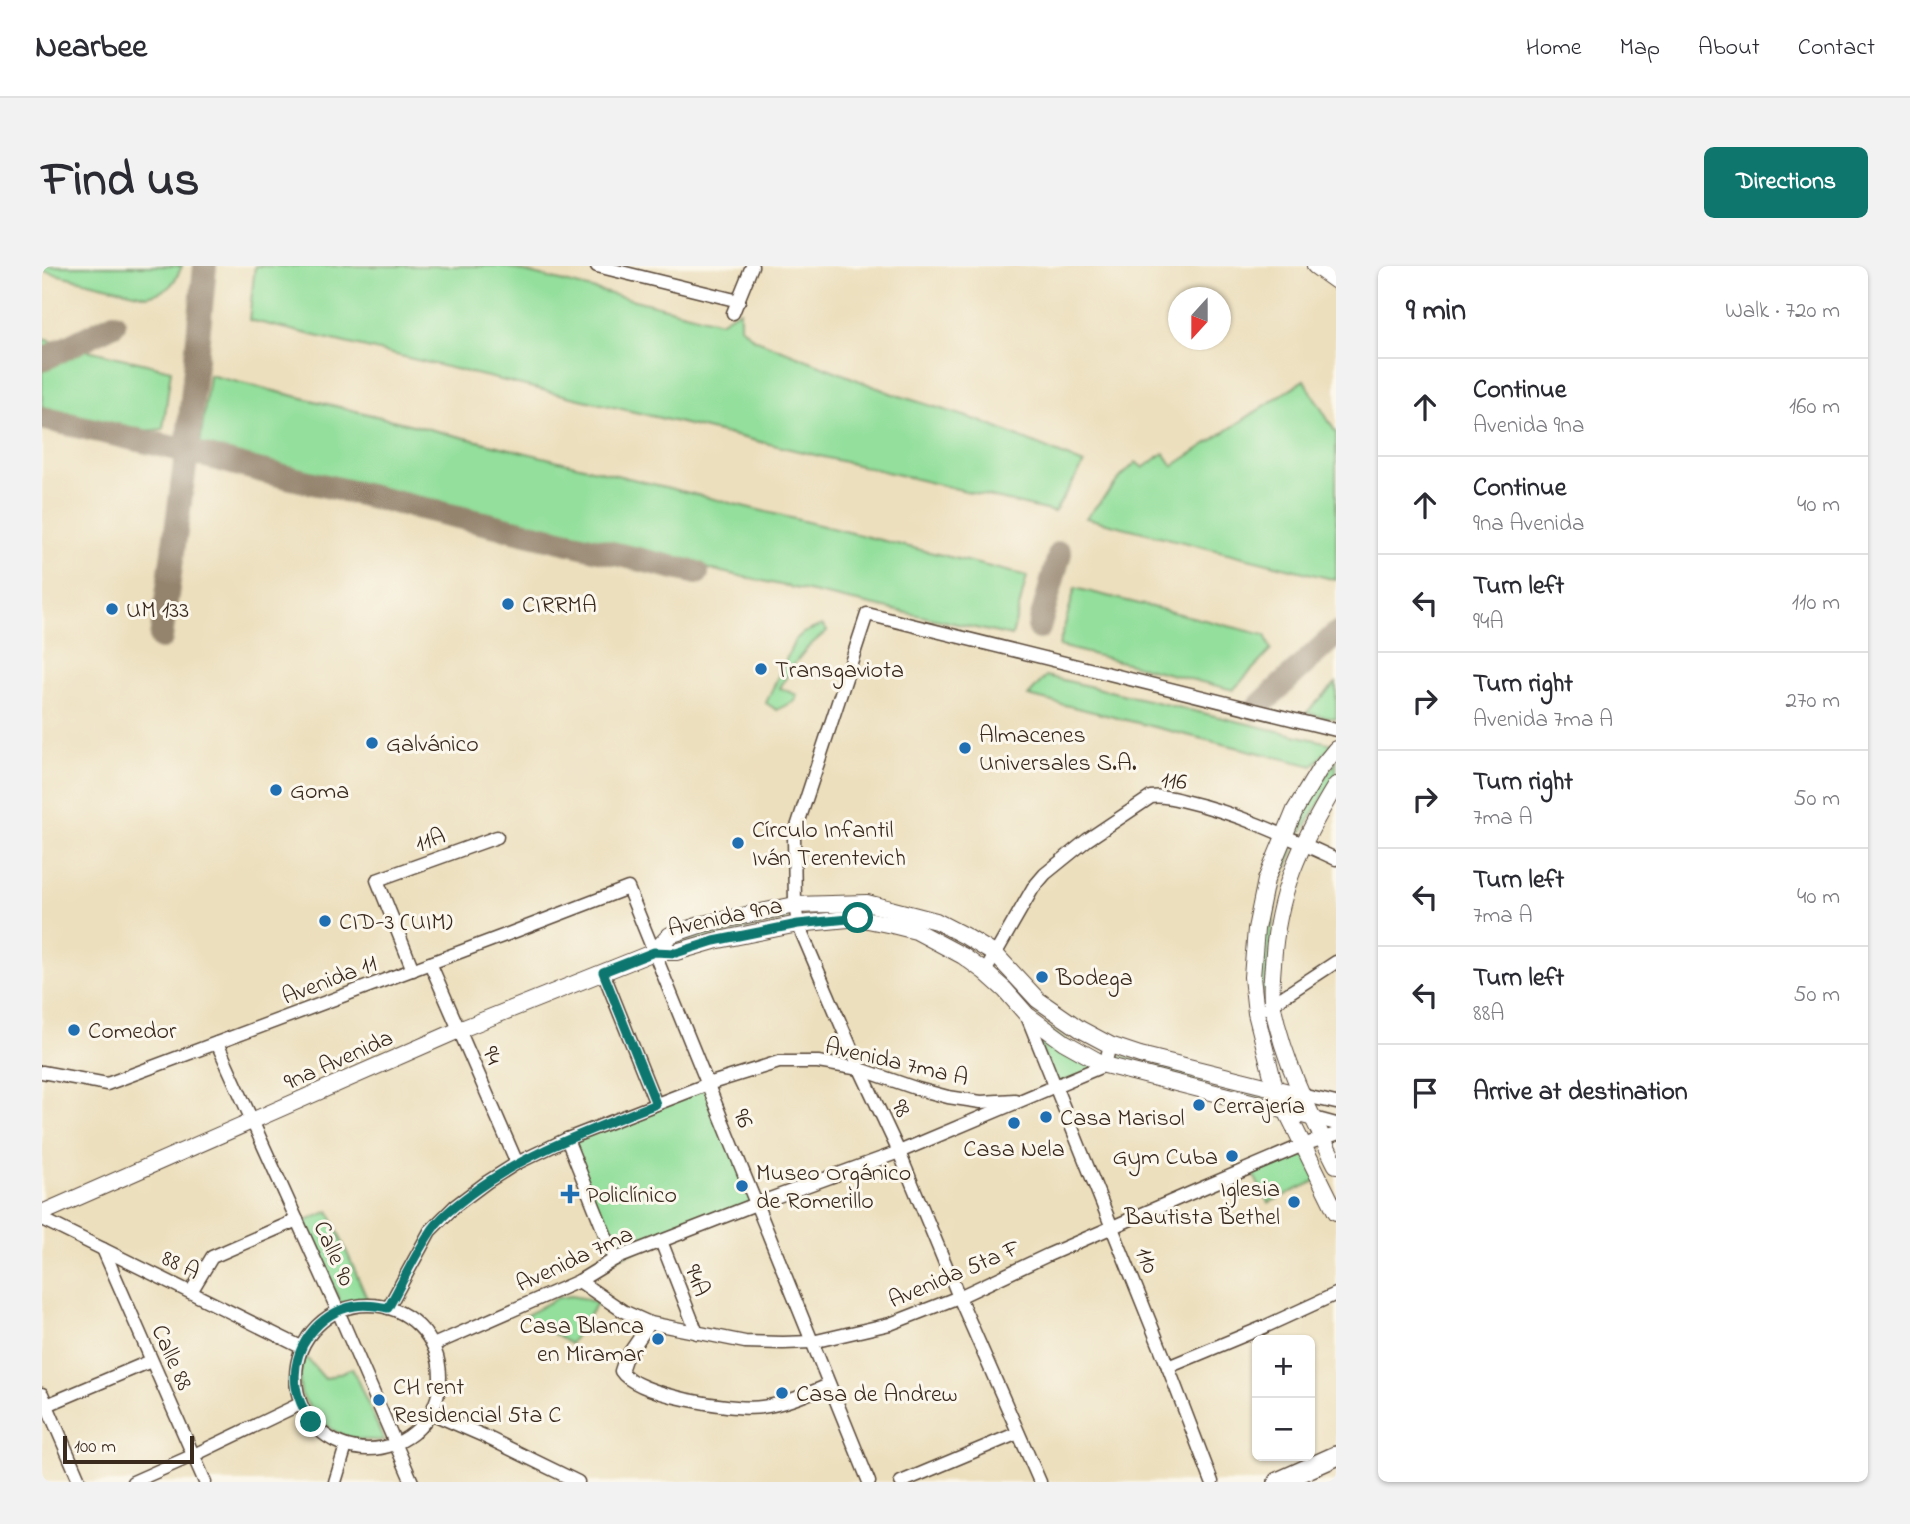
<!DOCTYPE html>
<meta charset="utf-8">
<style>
:root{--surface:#fff;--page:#f2f2f3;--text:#2b2b33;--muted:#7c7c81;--line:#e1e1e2;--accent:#0f766e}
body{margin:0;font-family:"Indie Flower",sans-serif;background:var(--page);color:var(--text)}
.controls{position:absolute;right:21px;bottom:21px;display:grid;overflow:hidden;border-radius:10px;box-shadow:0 2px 5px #0004}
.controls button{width:63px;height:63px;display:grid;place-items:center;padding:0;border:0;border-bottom:2px solid var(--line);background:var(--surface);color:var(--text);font:35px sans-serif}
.compass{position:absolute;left:1126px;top:21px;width:63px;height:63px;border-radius:50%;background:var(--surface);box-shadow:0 2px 5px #0004;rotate:201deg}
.scale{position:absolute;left:21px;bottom:18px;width:131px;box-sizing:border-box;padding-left:7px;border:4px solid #3b2a1e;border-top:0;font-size:19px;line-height:24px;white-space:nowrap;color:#3b2a1e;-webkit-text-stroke:5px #fbf7ec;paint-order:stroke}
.stop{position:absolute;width:21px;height:21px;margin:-16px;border:5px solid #0f766e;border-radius:50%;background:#fff}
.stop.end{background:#0f766e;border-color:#fff;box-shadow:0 2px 7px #0008}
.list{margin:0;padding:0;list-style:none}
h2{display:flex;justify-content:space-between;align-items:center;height:91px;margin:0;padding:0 28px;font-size:30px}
h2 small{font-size:23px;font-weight:400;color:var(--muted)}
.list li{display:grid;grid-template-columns:46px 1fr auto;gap:21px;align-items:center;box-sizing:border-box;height:98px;padding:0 28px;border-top:2px solid var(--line)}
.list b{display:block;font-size:26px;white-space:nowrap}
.list p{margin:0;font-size:23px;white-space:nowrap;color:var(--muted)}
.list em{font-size:23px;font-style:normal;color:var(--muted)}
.icon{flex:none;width:38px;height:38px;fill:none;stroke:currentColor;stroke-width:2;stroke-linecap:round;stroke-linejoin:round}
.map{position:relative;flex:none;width:1294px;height:1216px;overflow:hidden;border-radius:10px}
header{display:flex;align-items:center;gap:42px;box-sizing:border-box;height:98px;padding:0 35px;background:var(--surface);border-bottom:2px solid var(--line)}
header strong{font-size:33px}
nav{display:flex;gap:38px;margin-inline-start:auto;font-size:24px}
.intro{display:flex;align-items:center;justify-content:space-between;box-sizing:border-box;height:168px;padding:0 42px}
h1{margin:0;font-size:49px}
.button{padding:18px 32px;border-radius:10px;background:var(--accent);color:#fff;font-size:24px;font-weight:700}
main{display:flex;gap:42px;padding:0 42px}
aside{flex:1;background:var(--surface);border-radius:10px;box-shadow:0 2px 5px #0004}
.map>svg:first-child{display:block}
.green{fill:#93df9b;stroke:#67845c;stroke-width:2}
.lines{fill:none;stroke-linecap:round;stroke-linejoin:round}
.taxiway{stroke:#94846e;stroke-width:24}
.minor-casing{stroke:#564536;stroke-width:15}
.major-casing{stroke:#564536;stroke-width:18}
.highway-casing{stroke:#564536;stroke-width:22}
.minor{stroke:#fff;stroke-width:12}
.major{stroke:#fff;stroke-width:16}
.highway{stroke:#fff;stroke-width:19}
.route{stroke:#0f766e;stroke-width:9}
.poi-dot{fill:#1f6fb2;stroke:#fbf7ec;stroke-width:2.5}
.labels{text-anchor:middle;stroke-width:6;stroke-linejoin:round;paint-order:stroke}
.poi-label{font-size:24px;fill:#3b2a1e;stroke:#fbf7ec;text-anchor:start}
.street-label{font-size:24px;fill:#3b2a1e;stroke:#fbf7ec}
</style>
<header>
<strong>Nearbee</strong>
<nav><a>Home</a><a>Map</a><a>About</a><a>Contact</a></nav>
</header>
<div class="intro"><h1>Find us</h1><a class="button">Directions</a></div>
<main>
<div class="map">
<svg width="1294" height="1216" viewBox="0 0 1294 1216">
<rect width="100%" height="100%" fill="#fbf7ec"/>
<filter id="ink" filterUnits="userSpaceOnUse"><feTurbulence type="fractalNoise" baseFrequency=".0143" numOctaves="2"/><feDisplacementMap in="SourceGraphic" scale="14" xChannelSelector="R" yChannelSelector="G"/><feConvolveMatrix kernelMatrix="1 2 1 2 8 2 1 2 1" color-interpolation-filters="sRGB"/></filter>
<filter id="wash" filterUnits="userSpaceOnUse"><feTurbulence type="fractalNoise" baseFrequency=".00686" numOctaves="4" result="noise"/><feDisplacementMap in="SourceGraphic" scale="28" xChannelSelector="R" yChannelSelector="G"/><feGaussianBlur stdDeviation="1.57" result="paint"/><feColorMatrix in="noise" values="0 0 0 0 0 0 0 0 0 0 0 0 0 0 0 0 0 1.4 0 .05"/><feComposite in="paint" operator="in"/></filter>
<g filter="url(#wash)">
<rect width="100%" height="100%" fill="#ecdfbd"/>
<!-- green -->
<g class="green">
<path d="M0 0H140C131 20 127 25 105 30L0 5Z"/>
<polygon points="213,0 460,0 678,56 698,44 698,60 712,73 851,128 938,155 1042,198 1012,246 207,54"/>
<polygon points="0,73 129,104 121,163 92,166 0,146"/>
<polygon points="167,109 985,310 970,370 503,267 158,180"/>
<polygon points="1262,114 1294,167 1294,314 1044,252 1079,211 1094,196 1101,202 1122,187 1131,200"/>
<polygon points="1033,322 1223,369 1229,384 1191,424 1017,380"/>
<polygon points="780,359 785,365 766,381 752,398 738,422 755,429 753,435 735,444 724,437 753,374 761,367"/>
<polygon points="1004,410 1291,478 1271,500 986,430"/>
<polygon points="1294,417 1294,453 1264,447"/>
<polygon points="1294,494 1294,511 1269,551 1260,567 1257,568 1252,565 1252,559"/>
<polygon points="1246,579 1252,584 1239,613 1232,642 1223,733 1220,732 1219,728 1219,670 1230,612"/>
<polygon points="745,646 747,652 743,655 636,680 634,678 633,674 637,671"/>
<polygon points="985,749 1063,799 1014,819"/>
<polygon points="1071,789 1078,789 1226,829 1226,832 1222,833 1076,796 1071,792"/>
<polygon points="666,818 714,938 573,993 525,873"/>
<polygon points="1261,879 1278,913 1226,937 1208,902"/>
<polygon points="287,945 326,1035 299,1038 262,956"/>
<polygon points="528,1030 540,1032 555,1037 528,1078 483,1050 515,1032"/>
<path d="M262 1089 283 1113 310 1102 342 1174C314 1176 288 1170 271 1145 267 1139 261 1133 259 1127 256 1114 259 1101 262 1089Z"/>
</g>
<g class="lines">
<!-- taxiway -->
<g class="taxiway">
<polyline points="0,94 72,58"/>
<polyline points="0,152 145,185 220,205 655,307"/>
<polyline points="997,362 1018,287"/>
<polyline points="119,372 145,185 163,0"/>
<polyline points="1214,443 1294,368"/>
</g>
</g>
</g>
<g filter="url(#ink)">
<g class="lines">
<!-- minor casing -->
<g class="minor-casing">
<g id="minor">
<polyline points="555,0 697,35"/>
<polyline points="691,47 710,0"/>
<polyline points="388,697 475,897"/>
<polyline points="371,704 335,614 455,571"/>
<polyline points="561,706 614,838"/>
<path d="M943 706 991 622 1003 608 1045 574 1109 531C1122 529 1134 533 1146 536 1198 548 1246 571 1294 593"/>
<polyline points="1224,742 1294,696"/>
<polyline points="985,750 1126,1101 1170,1216"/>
<polyline points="175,777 296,1045 370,1216"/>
<polyline points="0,806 65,818 466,668 586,622 827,1216"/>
<polyline points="1259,829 1294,837"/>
<polyline points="1272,852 1294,858"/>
<polyline points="525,873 573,993"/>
<polyline points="0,953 259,1081"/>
<polyline points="619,975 655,1067"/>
<polyline points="61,983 163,1216"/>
<polyline points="537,1015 581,1045 608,1057 703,1076 741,1077 770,1076 848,1058 917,1031 1006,989 1165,920 1261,879 1294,868"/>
<polyline points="149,1026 170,991 255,954"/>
<circle cx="326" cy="1111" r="72"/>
<polyline points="346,1042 388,965 413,940 445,916 475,897 525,873 666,818 737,796 776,796 818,803 876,823 906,831 939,836 973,834"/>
<path d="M608 1057 583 1093 579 1105C594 1129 692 1145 720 1141 743 1138 765 1128 787 1119"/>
<polyline points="391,1079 537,1015 573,993 714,938 857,886 1063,799 1068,779"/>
<polyline points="1126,1101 1222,1061 1294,1028"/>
<polyline points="0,1128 38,1216"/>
<polyline points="5,1139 109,1095"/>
<polyline points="389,1147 442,1170 536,1216"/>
<polyline points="91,1216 152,1189 258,1138"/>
<polyline points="293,1216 304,1180"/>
<polyline points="859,1216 976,1167"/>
<polyline points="998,1216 917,1031 857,886 818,803 756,658 753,639 752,570 825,348 1294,464"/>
</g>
</g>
<!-- major casing -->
<g class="major-casing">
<g id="major">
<polyline points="1273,0 1294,15"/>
<polyline points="1294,483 1277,504 1253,544 1224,614 1214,663 1210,711 1214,747 1233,822 1294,946"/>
<path d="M1294 519C1258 578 1235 628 1231 698 1230 711 1228 727 1231 741 1242 797 1269 849 1294 899"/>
<polyline points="612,686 634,686 672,675 756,658 816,652 850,659 874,665 921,690 943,706 963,724 985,749 1022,776 1063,799 1272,852"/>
<polyline points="0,947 417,764 612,686 628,669 661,658 753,639 825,637 894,655 923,670 954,689 996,734 1038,763 1068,779 1098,789 1259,829"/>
</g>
</g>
<!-- highway casing -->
<g class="highway-casing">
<polyline id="highway" points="1236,1216 1294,1190"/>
</g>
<!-- minor -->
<use href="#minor" class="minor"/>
<!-- major -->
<use href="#major" class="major"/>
<!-- highway -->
<use href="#highway" class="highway"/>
</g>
</g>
<g class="lines" filter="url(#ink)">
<!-- route -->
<path class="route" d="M269 1156C262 1145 256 1134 254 1121 248 1084 276 1046 313 1040 325 1038 335 1040 346 1042 360 1017 372 990 388 967 397 952 413 940 426 930 482 887 549 864 614 838L561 706 612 686 634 687 672 675 756 658 816 652"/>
</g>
<!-- markers -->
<g class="poi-dot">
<circle cx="466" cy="338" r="7"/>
<circle cx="70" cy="343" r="7"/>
<circle cx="719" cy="403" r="7"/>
<circle cx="330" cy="477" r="7"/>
<circle cx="923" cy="482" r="7"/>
<circle cx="234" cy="524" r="7"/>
<circle cx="696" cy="577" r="7"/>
<circle cx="283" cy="655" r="7"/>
<circle cx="1000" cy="711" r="7"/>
<circle cx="32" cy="764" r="7"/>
<circle cx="1157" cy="839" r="7"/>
<circle cx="1004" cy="851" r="7"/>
<circle cx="972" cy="857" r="7"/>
<circle cx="1190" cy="890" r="7"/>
<circle cx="700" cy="920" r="7"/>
<path d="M524.5 917.5h7v7h7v7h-7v7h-7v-7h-7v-7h7z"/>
<circle cx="1252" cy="936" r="7"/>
<circle cx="616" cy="1073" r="7"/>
<circle cx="740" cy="1127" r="7"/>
<circle cx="337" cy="1134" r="7"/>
</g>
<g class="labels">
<!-- poi labels -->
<g class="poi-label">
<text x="480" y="346">CIRRMA</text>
<text x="84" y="351">UM 133</text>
<text x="733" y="411">Transgaviota</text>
<text x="937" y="476">Almacenes<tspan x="937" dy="28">Universales S.A.</tspan></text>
<text x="344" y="485">Galvánico</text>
<text x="248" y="532">Goma</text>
<text x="710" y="571">Círculo Infantil<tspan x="710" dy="28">Iván Terentevich</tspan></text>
<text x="297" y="663">CID-3 (UIM)</text>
<text x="1014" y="719">Bodega</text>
<text x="46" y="772">Comedor</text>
<text x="1171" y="847">Cerrajería</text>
<text x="1018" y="859">Casa Marisol</text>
<text x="972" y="890" text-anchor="middle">Casa Nela</text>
<text x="1176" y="898" text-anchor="end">Gym Cuba</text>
<text x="714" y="914">Museo Orgánico<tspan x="714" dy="28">de Romerillo</tspan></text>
<text x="1238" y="930" text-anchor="end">Iglesia<tspan x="1238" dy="28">Bautista Bethel</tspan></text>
<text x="544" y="936">Policlínico</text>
<text x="602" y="1067" text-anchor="end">Casa Blanca<tspan x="602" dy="28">en Miramar</tspan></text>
<text x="351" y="1128">CH rent<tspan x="351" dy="28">Residencial 5ta C</tspan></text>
<text x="754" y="1135">Casa de Andrew</text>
</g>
<!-- street labels -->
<g class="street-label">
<text transform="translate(1132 514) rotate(5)" y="8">116</text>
<text transform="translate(388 573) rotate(-20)" y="8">11A</text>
<text transform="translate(683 650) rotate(-12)" y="8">Avenida 9na</text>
<text transform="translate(287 713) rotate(-21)" y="8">Avenida 11</text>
<text transform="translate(451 789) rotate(67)" y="8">94</text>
<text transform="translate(296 793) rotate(-24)" y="8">9na Avenida</text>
<text transform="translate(855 795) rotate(13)" y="8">Avenida 7ma A</text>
<text transform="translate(860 842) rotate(65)" y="8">98</text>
<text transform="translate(702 852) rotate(68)" y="8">96</text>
<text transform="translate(293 987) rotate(66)" y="8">Calle 90</text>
<text transform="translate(532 992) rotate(-25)" y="8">Avenida 7ma</text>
<text transform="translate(1106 994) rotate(68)" y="8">110</text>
<text transform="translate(139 998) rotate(26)" y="8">88 A</text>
<text transform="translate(912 1007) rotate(-23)" y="8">Avenida 5ta F</text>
<text transform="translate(656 1014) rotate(69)" y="8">94A</text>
<text transform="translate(131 1091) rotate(66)" y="8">Calle 88</text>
</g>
</g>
</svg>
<div class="controls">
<button>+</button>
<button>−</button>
</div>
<svg class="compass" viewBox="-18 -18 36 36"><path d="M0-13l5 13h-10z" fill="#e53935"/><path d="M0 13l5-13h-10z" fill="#7c7c81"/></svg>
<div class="scale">100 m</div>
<div class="stop" style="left:816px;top:652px"></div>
<div class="stop end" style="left:269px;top:1156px"></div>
</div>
<aside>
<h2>9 min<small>Walk · 720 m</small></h2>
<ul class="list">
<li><svg class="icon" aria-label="ahead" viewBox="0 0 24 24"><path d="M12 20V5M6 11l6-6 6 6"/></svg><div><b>Continue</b><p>Avenida 9na</p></div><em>160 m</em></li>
<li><svg class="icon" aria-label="ahead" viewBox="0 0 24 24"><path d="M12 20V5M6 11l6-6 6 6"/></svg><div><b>Continue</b><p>9na Avenida</p></div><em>40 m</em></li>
<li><svg class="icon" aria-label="left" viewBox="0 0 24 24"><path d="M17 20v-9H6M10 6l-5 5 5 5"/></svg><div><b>Turn left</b><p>94A</p></div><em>110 m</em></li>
<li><svg class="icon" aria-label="right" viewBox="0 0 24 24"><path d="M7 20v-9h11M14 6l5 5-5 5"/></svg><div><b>Turn right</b><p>Avenida 7ma A</p></div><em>270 m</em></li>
<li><svg class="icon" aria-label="right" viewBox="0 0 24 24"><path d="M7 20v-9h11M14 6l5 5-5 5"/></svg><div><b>Turn right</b><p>7ma A</p></div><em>50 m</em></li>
<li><svg class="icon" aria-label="left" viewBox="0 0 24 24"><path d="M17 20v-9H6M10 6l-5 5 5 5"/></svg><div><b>Turn left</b><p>7ma A</p></div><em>40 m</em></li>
<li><svg class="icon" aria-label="left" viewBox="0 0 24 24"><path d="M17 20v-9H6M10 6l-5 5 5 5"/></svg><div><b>Turn left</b><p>88A</p></div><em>50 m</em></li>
<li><svg class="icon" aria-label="arrive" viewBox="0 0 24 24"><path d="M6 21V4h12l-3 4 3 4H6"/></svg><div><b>Arrive at destination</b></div></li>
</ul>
</aside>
</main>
